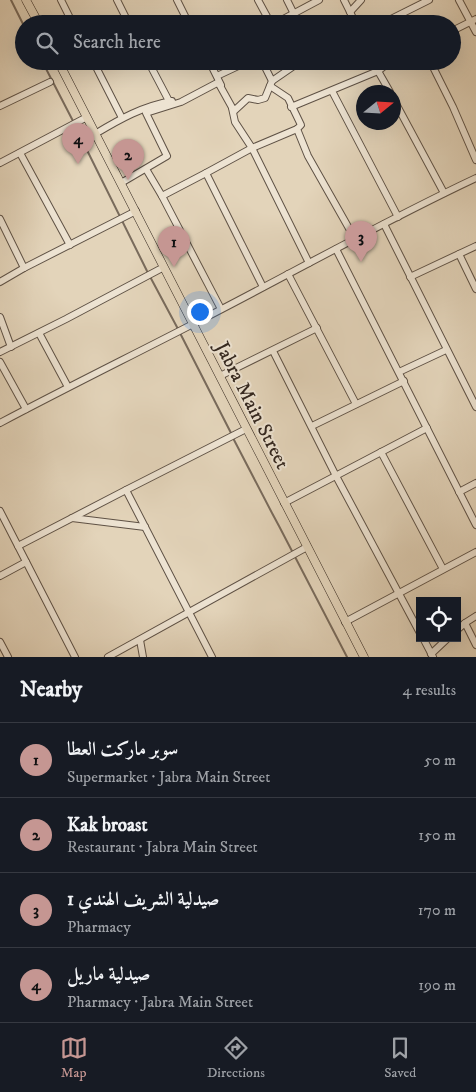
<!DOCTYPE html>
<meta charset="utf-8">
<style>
:root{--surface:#171b24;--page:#20242c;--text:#f1f3f6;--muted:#9ea1a6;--line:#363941;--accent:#c59692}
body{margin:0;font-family:"IM FELL DW Pica",Amiri,serif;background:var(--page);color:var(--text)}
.controls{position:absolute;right:15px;bottom:15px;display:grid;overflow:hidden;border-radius:0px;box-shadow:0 5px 20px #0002}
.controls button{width:45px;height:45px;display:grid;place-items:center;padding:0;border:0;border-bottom:1px solid var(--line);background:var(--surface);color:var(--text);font:25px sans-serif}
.compass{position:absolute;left:356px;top:85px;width:45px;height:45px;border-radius:50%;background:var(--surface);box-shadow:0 5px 20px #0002;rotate:72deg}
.you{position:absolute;left:199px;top:311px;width:18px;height:18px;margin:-12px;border:4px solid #fff;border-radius:50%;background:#1a73e8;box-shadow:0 0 0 8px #1a73e833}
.badge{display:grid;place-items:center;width:32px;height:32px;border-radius:50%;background:var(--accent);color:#111;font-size:16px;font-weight:700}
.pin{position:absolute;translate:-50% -41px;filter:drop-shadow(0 1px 2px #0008)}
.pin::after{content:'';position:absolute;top:26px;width:18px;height:15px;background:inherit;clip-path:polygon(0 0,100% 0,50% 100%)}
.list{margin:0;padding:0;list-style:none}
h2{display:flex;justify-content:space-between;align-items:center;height:65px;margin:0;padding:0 20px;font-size:21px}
h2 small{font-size:16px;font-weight:400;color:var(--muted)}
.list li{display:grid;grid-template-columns:32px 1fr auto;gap:15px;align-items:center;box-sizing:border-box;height:75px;padding:0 20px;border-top:1px solid var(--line)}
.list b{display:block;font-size:19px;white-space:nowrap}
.list p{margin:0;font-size:16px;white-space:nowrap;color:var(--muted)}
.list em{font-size:16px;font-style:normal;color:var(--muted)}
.icon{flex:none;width:28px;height:28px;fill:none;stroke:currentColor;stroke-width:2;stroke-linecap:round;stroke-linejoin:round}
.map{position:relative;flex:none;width:476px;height:657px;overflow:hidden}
.search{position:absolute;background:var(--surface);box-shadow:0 5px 20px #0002;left:15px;right:15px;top:15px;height:55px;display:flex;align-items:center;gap:12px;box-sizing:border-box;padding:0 18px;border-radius:28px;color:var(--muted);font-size:19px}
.sheet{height:365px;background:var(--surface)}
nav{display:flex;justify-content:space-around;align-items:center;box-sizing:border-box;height:70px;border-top:1px solid var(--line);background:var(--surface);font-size:14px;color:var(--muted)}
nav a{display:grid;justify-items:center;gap:2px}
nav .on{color:var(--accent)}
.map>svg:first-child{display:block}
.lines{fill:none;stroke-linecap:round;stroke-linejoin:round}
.stream{stroke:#796b5c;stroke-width:2}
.minor-casing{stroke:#5f5246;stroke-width:8}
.major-casing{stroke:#33271f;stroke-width:9}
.minor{stroke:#ede3d2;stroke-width:6}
.major{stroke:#e3d4ba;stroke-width:8}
.labels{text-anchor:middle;stroke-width:4;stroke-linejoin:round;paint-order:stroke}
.street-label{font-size:20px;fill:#33271f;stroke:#ede3d2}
</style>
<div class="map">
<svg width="476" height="657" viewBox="0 0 476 657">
<rect width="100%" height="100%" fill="#e3d4ba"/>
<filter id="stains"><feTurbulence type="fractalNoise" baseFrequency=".004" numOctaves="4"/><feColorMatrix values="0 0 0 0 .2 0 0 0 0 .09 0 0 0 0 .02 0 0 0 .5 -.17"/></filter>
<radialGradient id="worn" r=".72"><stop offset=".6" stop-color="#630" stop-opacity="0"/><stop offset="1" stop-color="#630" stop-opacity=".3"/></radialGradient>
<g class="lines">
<!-- stream -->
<g class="stream">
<polyline points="11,0 24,26"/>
<polyline points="42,61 73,121"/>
<polyline points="75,126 147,271 178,329"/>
<polyline points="180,333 231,433"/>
<polyline points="233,438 272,513 279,526 347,657"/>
</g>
<!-- minor casing -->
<g class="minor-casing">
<g id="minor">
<polyline points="61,0 73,24"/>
<polyline points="117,0 129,24"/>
<polyline points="177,0 189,24"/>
<polyline points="258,0 271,24"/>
<polyline points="287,0 294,14"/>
<polyline points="344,0 356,24"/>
<polyline points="459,0 476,32"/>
<polyline points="350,12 361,0"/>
<polyline points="274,24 319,0"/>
<polyline points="381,24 429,0"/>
<polyline points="452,31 476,19"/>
<polyline points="93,61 122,118"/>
<polyline points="148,61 169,101"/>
<polyline points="209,61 221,85"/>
<polyline points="262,61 272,81"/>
<polyline points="430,61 453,107 476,160"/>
<polyline points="378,71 390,92"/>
<polyline points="217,76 249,61"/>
<polyline points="270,86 288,98 301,125 297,129 308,156 355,239"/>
<polyline points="332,91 398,217"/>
<polyline points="394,100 444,193"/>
<polyline points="0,106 50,82"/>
<polyline points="291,107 378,71 391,61"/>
<polyline points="232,108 235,122 252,148 309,263"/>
<path d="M95 134C120 119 143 106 172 101"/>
<polyline points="20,153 70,245"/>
<polyline points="0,163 87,117"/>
<polyline points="146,169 162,196 221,309"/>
<polyline points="206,173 263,287"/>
<polyline points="121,183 167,156 146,113 181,102 217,83 219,84 234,111 248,98 258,100 265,98 272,81 301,61"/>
<polyline points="162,196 206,173 252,148 297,129"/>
<polyline points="0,219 24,268"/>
<polyline points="384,224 476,407"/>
<polyline points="336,249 476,525"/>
<polyline points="459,254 476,289"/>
<polyline points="288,274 356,404"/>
<polyline points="410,277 476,246"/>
<polyline points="0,282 24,268 136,211"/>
<polyline points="0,317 11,347"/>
<polyline points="39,333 68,387"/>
<polyline points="273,351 336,476 420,633"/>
<polyline points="0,352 66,319 164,267"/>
<polyline points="0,362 26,409"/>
<polyline points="399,372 446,350"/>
<polyline points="220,376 317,328"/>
<path d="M0 423C64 389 129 357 193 324 287 276 380 223 476 178"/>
<polyline points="312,426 404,381"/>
<polyline points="381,452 443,569"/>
<polyline points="126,490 212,657"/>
<polyline points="459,492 476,483"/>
<polyline points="284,503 427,428"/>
<polyline points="0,511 75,657"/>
<polyline points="72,518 145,527"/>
<polyline points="18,546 126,490 246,429"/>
<polyline points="0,576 26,562"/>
<polyline points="345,622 476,552"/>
<polyline points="465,623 476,645"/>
<polyline points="457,630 465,623 476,616"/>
<polyline points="423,638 433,657"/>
<polyline points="140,640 143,657"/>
<polyline points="0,642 8,657"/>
<polyline points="431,654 448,638"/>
<polyline points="108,657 307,547"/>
</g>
</g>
<!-- major casing -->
<g class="major-casing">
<g id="major">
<polyline points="26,0 39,24"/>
<path d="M58 61C161 259 261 459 364 657"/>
</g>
</g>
<!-- minor -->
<use href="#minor" class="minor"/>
<!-- major -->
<use href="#major" class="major"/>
</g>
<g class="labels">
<!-- street labels -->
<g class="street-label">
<text transform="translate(253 405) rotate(63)" y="7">Jabra Main Street</text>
</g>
</g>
<rect width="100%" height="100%" filter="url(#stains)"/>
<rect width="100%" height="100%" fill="url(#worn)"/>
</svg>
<div class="controls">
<button><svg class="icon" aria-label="locate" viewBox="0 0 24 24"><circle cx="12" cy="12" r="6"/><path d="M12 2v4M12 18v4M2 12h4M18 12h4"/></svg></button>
</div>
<svg class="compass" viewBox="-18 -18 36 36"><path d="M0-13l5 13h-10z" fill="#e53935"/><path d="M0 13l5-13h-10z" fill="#9ea1a6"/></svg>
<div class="you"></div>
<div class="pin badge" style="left:174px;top:267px">1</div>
<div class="pin badge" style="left:128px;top:180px">2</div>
<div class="pin badge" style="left:361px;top:262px">3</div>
<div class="pin badge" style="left:78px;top:164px">4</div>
<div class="search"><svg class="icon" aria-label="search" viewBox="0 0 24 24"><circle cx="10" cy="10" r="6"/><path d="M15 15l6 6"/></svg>Search here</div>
</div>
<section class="sheet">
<h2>Nearby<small>4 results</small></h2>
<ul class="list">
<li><span class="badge">1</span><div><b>سوبر ماركت العطا</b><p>Supermarket · Jabra Main Street</p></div><em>50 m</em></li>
<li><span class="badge">2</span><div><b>Kak broast</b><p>Restaurant · Jabra Main Street</p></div><em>150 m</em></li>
<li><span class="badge">3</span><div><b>صيدلية الشريف الهندي 1</b><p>Pharmacy</p></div><em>170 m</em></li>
<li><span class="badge">4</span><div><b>صيدلية ماريل</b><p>Pharmacy · Jabra Main Street</p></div><em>190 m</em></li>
</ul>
</section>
<nav>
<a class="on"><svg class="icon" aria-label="map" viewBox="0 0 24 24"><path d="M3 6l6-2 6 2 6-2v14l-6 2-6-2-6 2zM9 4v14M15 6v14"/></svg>Map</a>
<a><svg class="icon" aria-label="directions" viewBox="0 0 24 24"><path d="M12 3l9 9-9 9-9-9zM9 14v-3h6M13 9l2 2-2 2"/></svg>Directions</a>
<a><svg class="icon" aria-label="saved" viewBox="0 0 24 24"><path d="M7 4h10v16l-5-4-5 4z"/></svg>Saved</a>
</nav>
